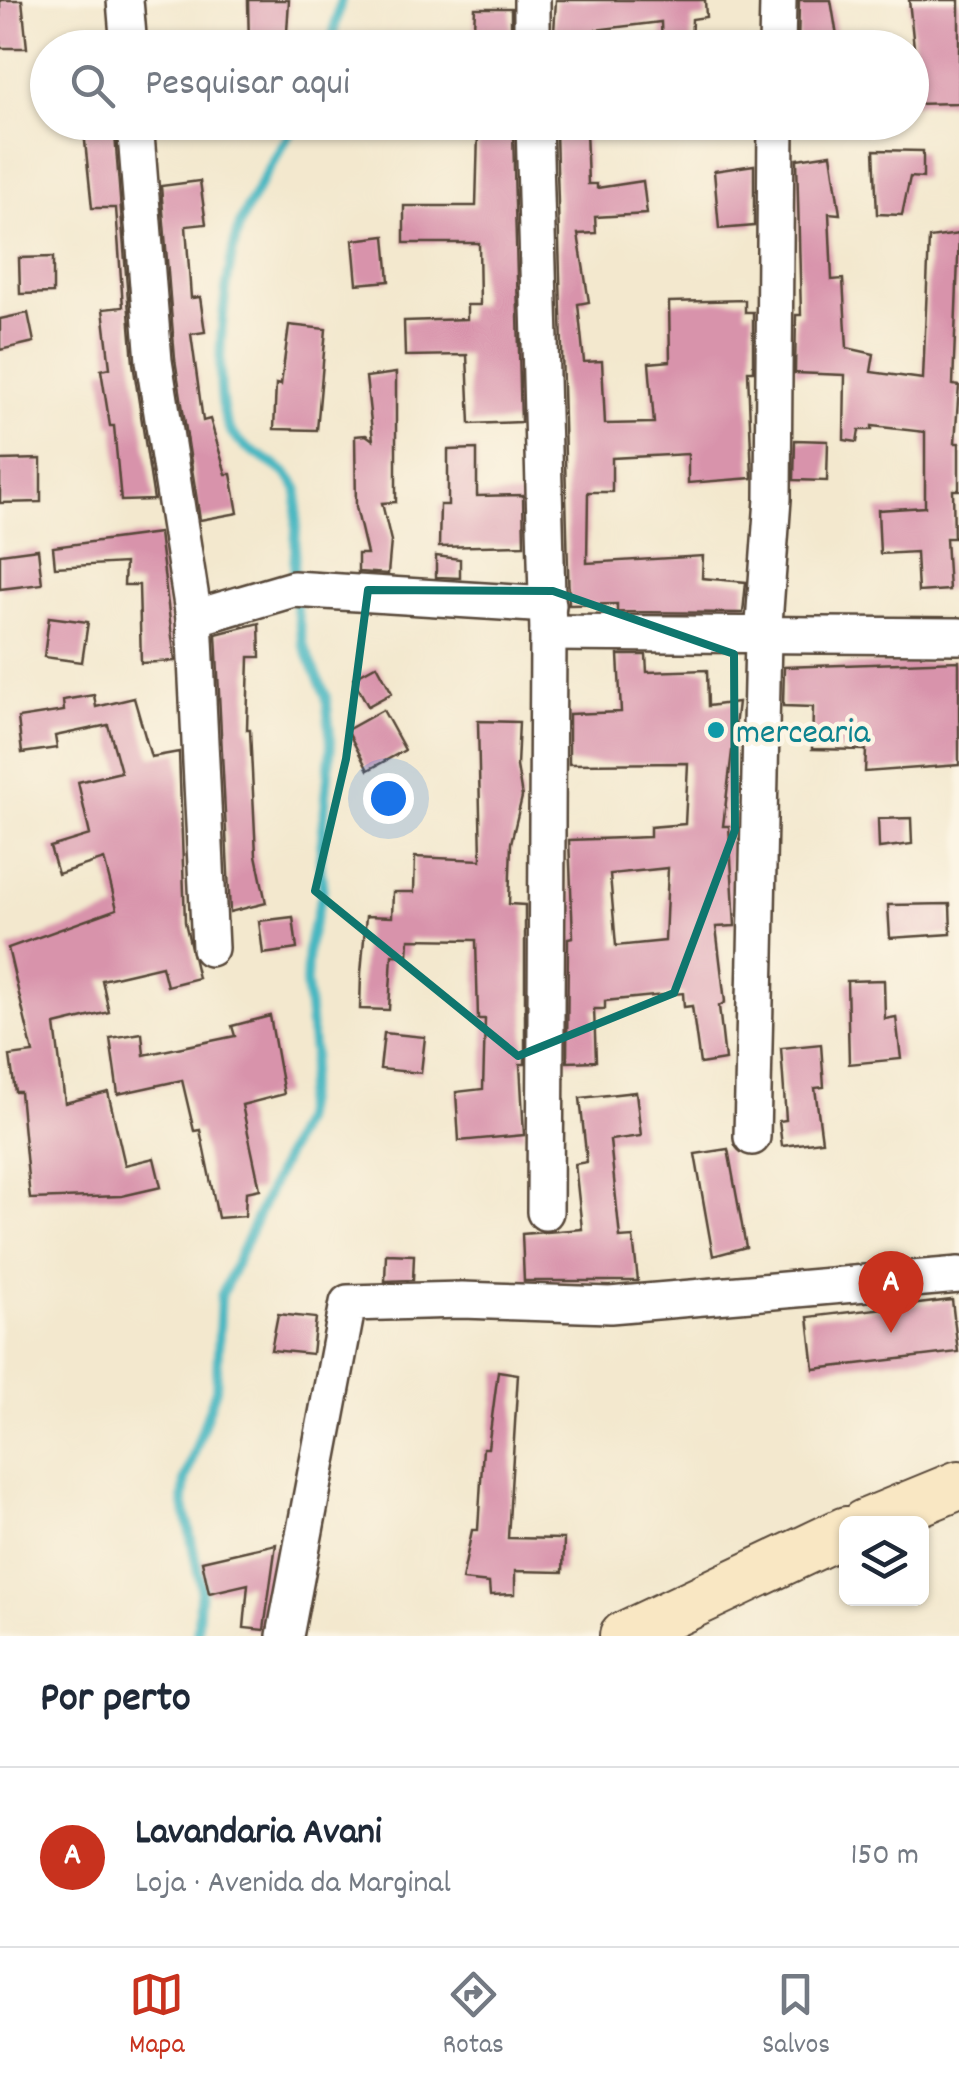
<!DOCTYPE html>
<html lang="pt">
<meta charset="utf-8">
<style>
:root{--surface:#fff;--page:#f6f6f7;--text:#1f2937;--muted:#747a83;--line:#e0e1e3;--accent:#c8321e}
body{margin:0;font-family:Dekko,sans-serif;background:var(--page);color:var(--text)}
.controls{position:absolute;right:30px;bottom:30px;display:grid;overflow:hidden;border-radius:15px;box-shadow:0 2px 8px #0004}
.controls button{width:90px;height:90px;display:grid;place-items:center;padding:0;border:0;border-bottom:2px solid var(--line);background:var(--surface);color:var(--text);font:50px sans-serif}
.you{position:absolute;left:388px;top:798px;width:35px;height:35px;margin:-25px;border:8px solid #fff;border-radius:50%;background:#1a73e8;box-shadow:0 0 0 15px #1a73e833}
.badge{display:grid;place-items:center;width:65px;height:65px;border-radius:50%;background:var(--accent);color:#fff;font-size:32px;font-weight:700}
.pin{position:absolute;translate:-50% -82px;filter:drop-shadow(0 2px 5px #0008)}
.pin::after{content:'';position:absolute;top:52px;width:35px;height:30px;background:inherit;clip-path:polygon(0 0,100% 0,50% 100%)}
.list{margin:0;padding:0;list-style:none}
h2{display:flex;justify-content:space-between;align-items:center;height:130px;margin:0;padding:0 40px;font-size:42px}
h2 small{font-size:32px;font-weight:400;color:var(--muted)}
.list li{display:grid;grid-template-columns:65px 1fr auto;gap:30px;align-items:center;box-sizing:border-box;height:180px;padding:0 40px;border-top:2px solid var(--line)}
.list b{display:block;font-size:38px;white-space:nowrap}
.list p{margin:0;font-size:32px;white-space:nowrap;color:var(--muted)}
.list em{font-size:32px;font-style:normal;color:var(--muted)}
.icon{flex:none;width:55px;height:55px;fill:none;stroke:currentColor;stroke-width:2;stroke-linecap:round;stroke-linejoin:round}
.map{position:relative;flex:none;width:959px;height:1636px;overflow:hidden}
.search{position:absolute;background:var(--surface);box-shadow:0 2px 8px #0004;left:30px;right:30px;top:30px;height:110px;display:flex;align-items:center;gap:25px;box-sizing:border-box;padding:0 35px;border-radius:55px;color:var(--muted);font-size:38px}
.sheet{height:310px;background:var(--surface)}
nav{display:flex;justify-content:space-around;align-items:center;box-sizing:border-box;height:140px;border-top:2px solid var(--line);background:var(--surface);font-size:28px;color:var(--muted)}
nav a{display:grid;justify-items:center;gap:5px}
nav .on{color:var(--accent)}
.map>svg:first-child{display:block}
.lines{fill:none;stroke-linecap:round;stroke-linejoin:round}
.stream{stroke:#48b7c1;stroke-width:10}
.building{fill:#d893ab;fill-rule:evenodd}
.street-casing{stroke:#574638;stroke-width:40}
.secondary-casing{stroke:#574638;stroke-width:52}
.street{stroke:#fff;stroke-width:35}
.secondary{stroke:#f9e7c3;stroke-width:48}
.marked{fill:none;stroke:#0f766e;stroke-width:8;stroke-linejoin:round}
.culture-dot{fill:#0f9aa8;stroke:#fcf5e5;stroke-width:4}
.labels{text-anchor:middle;stroke-width:9;stroke-linejoin:round;paint-order:stroke}
.culture-label{font-size:35px;fill:#0d838f;stroke:#fcf5e5;text-anchor:start}
</style>
<div class="map">
<svg width="959" height="1636" viewBox="0 0 959 1636">
<rect width="100%" height="100%" fill="#fcf5e5"/>
<filter id="ink" filterUnits="userSpaceOnUse"><feTurbulence type="fractalNoise" baseFrequency=".01" numOctaves="2"/><feDisplacementMap in="SourceGraphic" scale="20" xChannelSelector="R" yChannelSelector="G"/><feConvolveMatrix kernelMatrix="1 2 1 2 8 2 1 2 1" color-interpolation-filters="sRGB"/></filter>
<filter id="wash" filterUnits="userSpaceOnUse"><feTurbulence type="fractalNoise" baseFrequency=".0048" numOctaves="4" result="noise"/><feDisplacementMap in="SourceGraphic" scale="40" xChannelSelector="R" yChannelSelector="G"/><feGaussianBlur stdDeviation="2.25" result="paint"/><feColorMatrix in="noise" values="0 0 0 0 0 0 0 0 0 0 0 0 0 0 0 0 0 1.4 0 .05"/><feComposite in="paint" operator="in"/></filter>
<g filter="url(#wash)">
<rect width="100%" height="100%" fill="#f3e8ce"/>
<g class="lines">
<!-- stream -->
<g class="stream">
<polyline points="330,48 341,0"/>
<path d="M197 1636 201 1587 183 1500 185 1480 216 1389 221 1296 301 1121 314 1054 306 982 308 946 323 891 320 860 331 744 326 696 303 644 293 589 298 490C284 460 247 457 230 430 209 395 226 254 243 217 258 184 279 154 296 122"/>
</g>
</g>
<g id="blocks">
<!-- building -->
<g class="building">
<polygon points="0,0 22,0 27,48 0,48"/>
<polygon points="248,0 289,0 286,48 249,48"/>
<polygon points="556,0 705,0 706,17 692,19 691,48 662,48 661,22 594,30 593,48 553,48"/>
<polygon points="799,0 831,0 839,48 798,48"/>
<polygon points="909,0 959,0 959,103 912,104 912,57 915,57"/>
<polygon points="475,8 511,8 511,48 473,48"/>
<polygon points="83,122 114,122 133,363 154,500 121,501 114,426 110,426 101,370 110,368 103,309 123,307 116,208 92,208"/>
<polygon points="586,129 588,184 597,184 597,188 643,181 647,214 595,217 596,233 578,234 589,302 578,304 584,362 602,361 605,424 654,423 649,363 670,361 669,302 745,300 745,312 753,312 753,371 748,371 752,478 688,483 688,454 612,458 612,492 588,492 587,563 703,556 702,578 746,582 743,613 617,612 617,604 569,605 556,131"/>
<polygon points="513,132 521,422 470,424 467,355 405,356 404,321 467,319 467,305 480,305 479,243 404,243 404,206 476,206 478,133"/>
<polygon points="874,150 923,151 923,178 910,177 902,215 877,214"/>
<polygon points="831,154 840,214 829,213 832,280 843,279 847,348 874,354 871,372 923,379 929,238 959,234 953,385 959,386 955,443 959,443 959,490 953,490 954,538 946,538 949,590 918,592 916,552 880,554 878,510 925,507 925,432 872,426 872,430 859,430 857,442 844,440 845,375 795,373 796,315 801,315 797,159"/>
<polygon points="754,165 754,226 719,229 714,171"/>
<polygon points="200,181 206,224 186,226 191,298 200,297 205,332 191,334 203,421 210,419 226,474 231,474 238,513 200,520 175,359 161,186"/>
<polygon points="385,236 389,281 357,284 353,240"/>
<polygon points="53,257 53,293 20,294 19,258"/>
<polygon points="28,313 34,342 0,350 0,319"/>
<polygon points="289,325 326,329 317,430 274,429 276,384 281,385"/>
<polygon points="396,373 396,502 382,503 391,541 388,574 358,572 358,554 367,554 356,507 355,436 366,435 373,440 366,377"/>
<polygon points="795,440 828,441 827,481 794,480"/>
<polygon points="477,449 477,496 523,495 524,545 439,547 440,505 448,505 448,450"/>
<polygon points="41,459 41,502 0,503 0,460"/>
<polygon points="159,533 175,661 141,663 139,585 124,585 125,563 55,567 53,547"/>
<polygon points="38,549 42,584 0,589 0,554"/>
<polygon points="436,556 460,559 460,578 436,577"/>
<polygon points="49,617 88,622 82,662 44,657"/>
<polygon points="259,623 260,657 249,657 247,730 250,730 256,855 266,903 230,912 216,634"/>
<path d="M618 655H646L647 672 707 670 708 706 738 702 723 826H729L735 926 716 927 725 1002 719 1006 725 1060 700 1064 692 1006 684 1007 683 993 605 1001V1009H594L596 1061 567 1062 568 938 573 937 569 840 650 837V827L685 824 688 763 569 764V714L621 712ZM668 868 665 941 616 946 610 874Z"/>
<polygon points="959,661 959,765 865,772 866,750 812,749 813,707 783,706 784,667"/>
<polygon points="377,665 392,693 368,706 353,678"/>
<polygon points="94,695 96,707 134,698 151,757 179,752 185,922 198,978 167,986 162,966 102,980 109,1012 55,1025 65,1103 108,1092 125,1165 154,1158 161,1187 122,1196 30,1199 20,1092 15,1092 10,1056 33,1053 8,948 117,909 104,859 58,874 50,847 90,835 78,782 121,772 108,725 55,736 57,748 22,753 18,718 64,711 63,700"/>
<polygon points="383,710 405,750 368,770 347,730"/>
<polygon points="478,721 519,722 517,766 522,797 511,843 509,904 525,905 525,1064 520,1064 524,1135 459,1141 456,1092 483,1089 485,1019 478,1019 476,940 409,939 408,956 392,955 389,1010 360,1009 361,973 366,916 392,917 393,892 414,892 415,857 481,860"/>
<polygon points="911,818 912,844 879,848 878,819"/>
<polygon points="950,904 951,934 890,938 888,905"/>
<polygon points="293,917 297,949 263,954 259,921"/>
<polygon points="884,980 885,1019 896,1017 901,1059 849,1064 847,981"/>
<polygon points="270,1016 284,1094 242,1105 260,1189 246,1192 245,1216 218,1218 200,1130 194,1131 182,1080 118,1094 110,1038 142,1033 144,1055 235,1036 232,1026"/>
<polygon points="384,1033 425,1037 421,1073 380,1069"/>
<polygon points="821,1044 824,1087 815,1088 822,1141 782,1146 779,1121 786,1120 781,1048"/>
<polygon points="636,1092 641,1136 610,1140 620,1238 633,1237 638,1281 524,1281 522,1234 582,1229 575,1164 587,1162 580,1098"/>
<polygon points="728,1149 746,1247 713,1256 695,1154"/>
<polygon points="386,1254 414,1255 413,1280 385,1281"/>
<polygon points="952,1300 958,1352 814,1369 808,1317"/>
<polygon points="278,1314 316,1318 312,1354 271,1350"/>
<polygon points="498,1371 518,1374 508,1538 564,1539 563,1572 515,1571 515,1594 490,1595 489,1583 462,1580 472,1530 478,1530 483,1448 488,1448"/>
<polygon points="276,1544 264,1630 244,1628 248,1584 209,1593 202,1561"/>
</g>
</g>
</g>
<g filter="url(#ink)">
<use href="#blocks" fill-opacity="0" stroke="#574638" stroke-width="2.5"/>
<g class="lines">
<!-- street casing -->
<g class="street-casing">
<g id="street">
<polyline points="125,0 129,48"/>
<polyline points="532,48 532,0"/>
<polyline points="777,48 778,0"/>
<polyline points="135,122 154,361 194,618 210,948"/>
<polyline points="534,122 548,633 545,1212"/>
<polyline points="194,618 293,589 548,605"/>
<polyline points="548,633 959,636"/>
<polyline points="752,1137 763,637 773,499 776,122"/>
<polyline points="285,1636 348,1303 462,1300 610,1305 959,1275"/>
</g>
</g>
<!-- secondary casing -->
<g class="secondary-casing">
<g id="secondary">
<polyline points="864,1524 959,1485"/>
<polyline points="624,1636 846,1531"/>
</g>
</g>
<!-- street -->
<use href="#street" class="street"/>
<!-- secondary -->
<use href="#secondary" class="secondary"/>
</g>
</g>
<!-- marked area -->
<path class="marked" d="M368 590 553 591 734 654 735 830 674 993 518 1056 315 891 346 759Z"/>
<!-- markers -->
<circle class="culture-dot" cx="716" cy="730" r="10"/>
<g class="labels">
<!-- culture labels -->
<g class="culture-label">
<text x="736" y="742">mercearia</text>
</g>
</g>
</svg>
<div class="controls">
<button><svg class="icon" aria-label="layers" viewBox="0 0 24 24"><path d="M12 4l9 5-9 5-9-5zM3 14l9 5 9-5"/></svg></button>
</div>
<div class="you"></div>
<div class="pin badge" style="left:891px;top:1333px">A</div>
<div class="search"><svg class="icon" aria-label="search" viewBox="0 0 24 24"><circle cx="10" cy="10" r="6"/><path d="M15 15l6 6"/></svg>Pesquisar aqui</div>
</div>
<section class="sheet">
<h2>Por perto<small></small></h2>
<ul class="list">
<li><span class="badge">A</span><div><b>Lavandaria Avani</b><p>Loja · Avenida da Marginal</p></div><em>150 m</em></li>
</ul>
</section>
<nav>
<a class="on"><svg class="icon" aria-label="map" viewBox="0 0 24 24"><path d="M3 6l6-2 6 2 6-2v14l-6 2-6-2-6 2zM9 4v14M15 6v14"/></svg>Mapa</a>
<a><svg class="icon" aria-label="directions" viewBox="0 0 24 24"><path d="M12 3l9 9-9 9-9-9zM9 14v-3h6M13 9l2 2-2 2"/></svg>Rotas</a>
<a><svg class="icon" aria-label="saved" viewBox="0 0 24 24"><path d="M7 4h10v16l-5-4-5 4z"/></svg>Salvos</a>
</nav>
